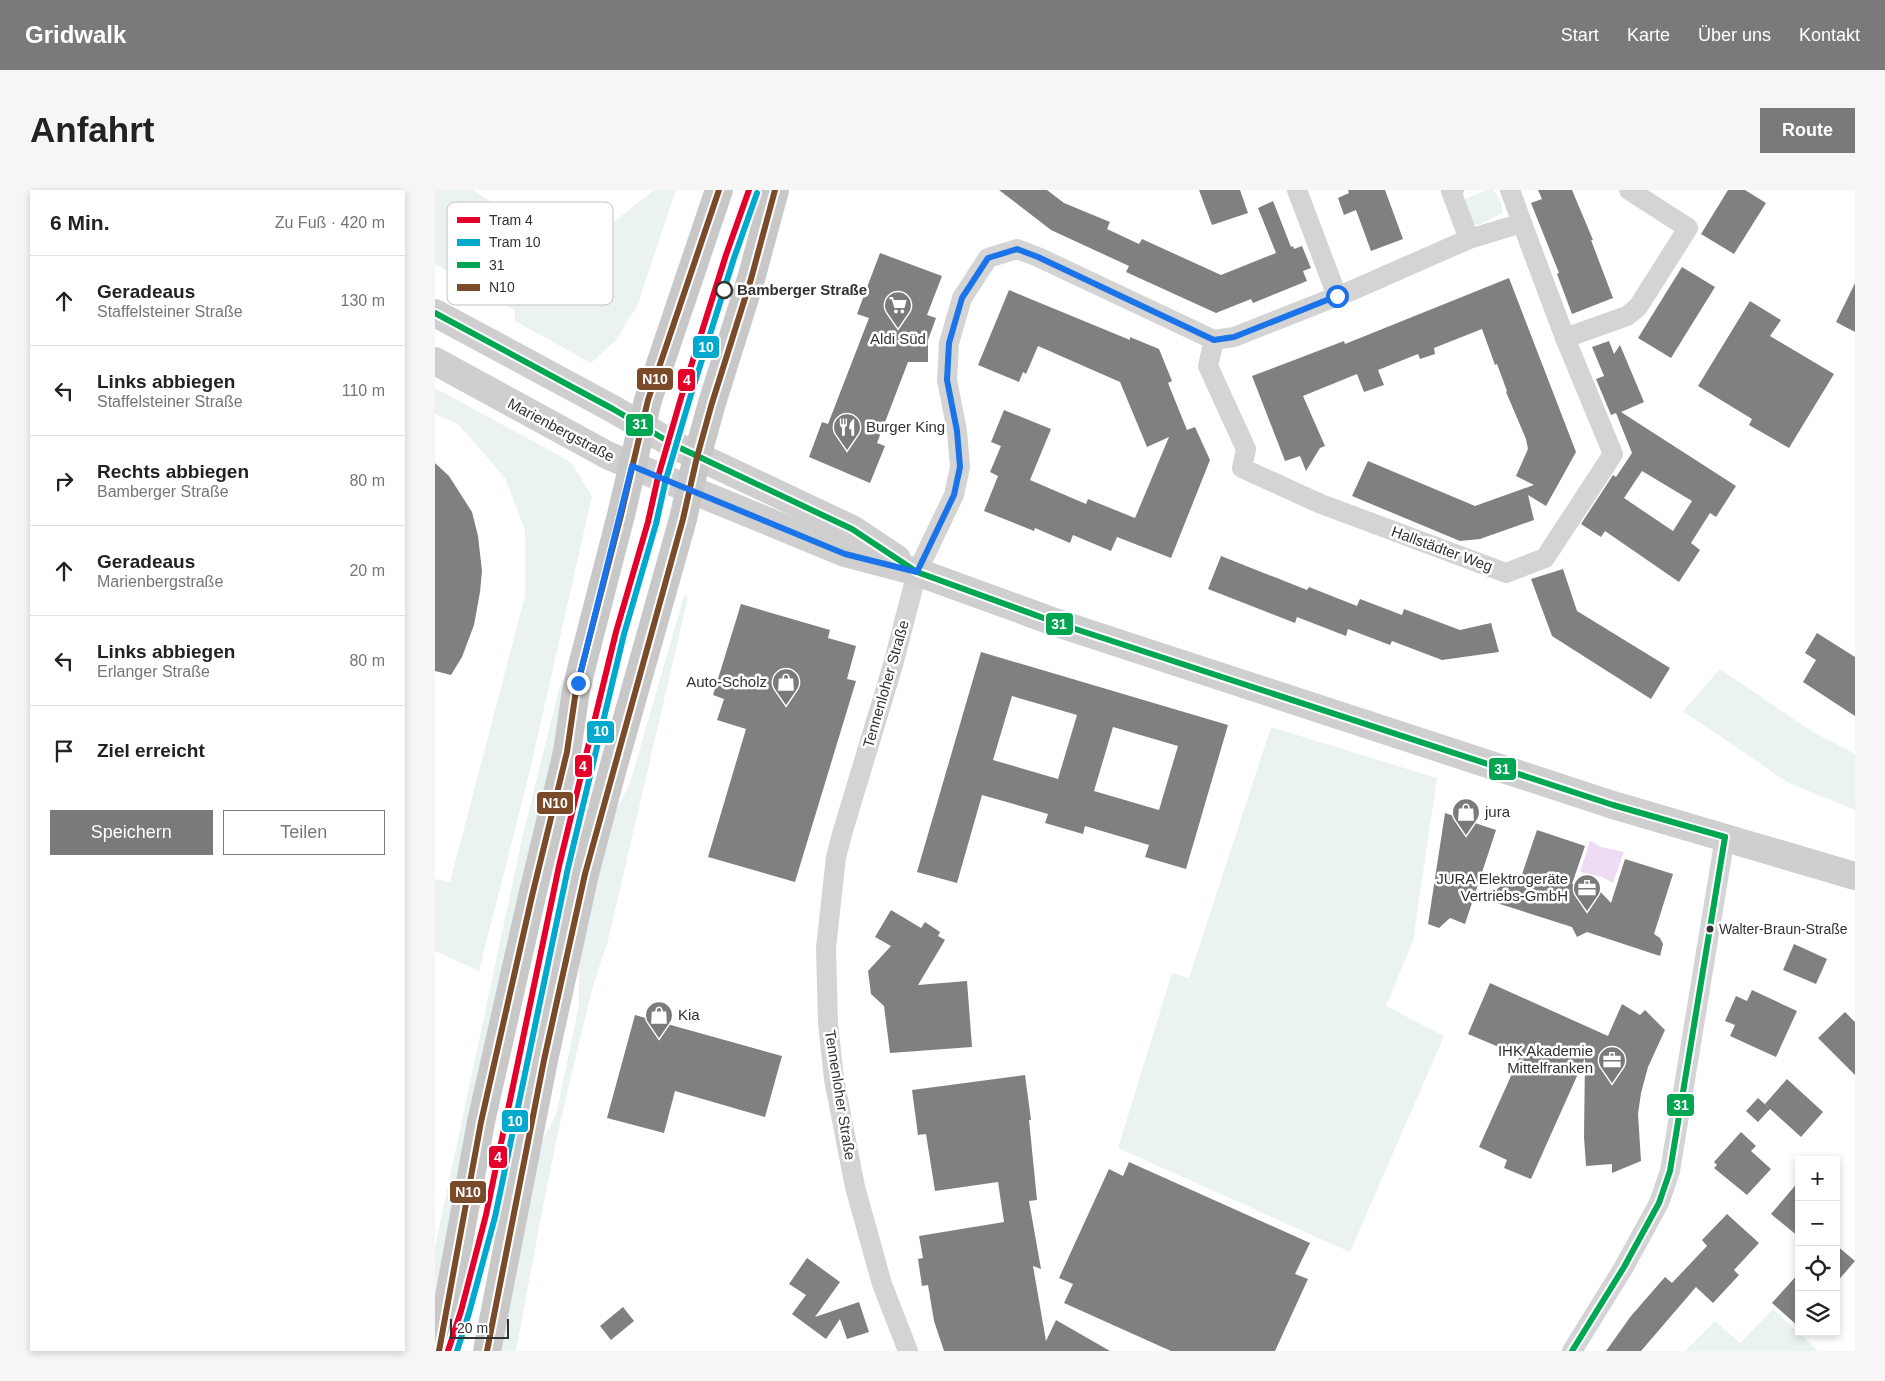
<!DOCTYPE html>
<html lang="de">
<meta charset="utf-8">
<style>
:root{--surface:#fff;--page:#f6f6f6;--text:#222;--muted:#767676;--line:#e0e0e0;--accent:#7a7a7a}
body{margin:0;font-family:Helvetica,sans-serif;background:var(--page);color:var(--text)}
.controls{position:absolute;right:15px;bottom:15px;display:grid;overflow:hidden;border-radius:0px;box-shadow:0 2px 8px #0003}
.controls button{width:45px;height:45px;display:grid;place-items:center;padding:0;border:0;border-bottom:1px solid var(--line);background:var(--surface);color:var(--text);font:25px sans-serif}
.scale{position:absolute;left:15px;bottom:12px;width:59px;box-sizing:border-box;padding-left:5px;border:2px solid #323232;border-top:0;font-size:14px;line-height:18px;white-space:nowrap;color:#323232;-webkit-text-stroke:4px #fff;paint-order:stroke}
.stop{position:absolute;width:15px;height:15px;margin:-11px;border:4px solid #1a73e8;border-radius:50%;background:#fff}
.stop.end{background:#1a73e8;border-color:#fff;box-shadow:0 1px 5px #0008}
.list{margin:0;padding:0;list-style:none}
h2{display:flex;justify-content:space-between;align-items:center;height:65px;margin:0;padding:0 20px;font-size:21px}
h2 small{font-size:16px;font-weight:400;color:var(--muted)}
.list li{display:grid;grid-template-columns:32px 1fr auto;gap:15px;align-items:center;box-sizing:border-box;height:90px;padding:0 20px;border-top:1px solid var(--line)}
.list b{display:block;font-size:19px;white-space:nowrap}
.list p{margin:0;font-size:16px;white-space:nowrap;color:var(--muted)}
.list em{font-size:16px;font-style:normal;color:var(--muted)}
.actions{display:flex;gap:10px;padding:15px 20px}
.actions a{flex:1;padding:11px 0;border:1px solid var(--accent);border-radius:0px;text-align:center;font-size:18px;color:var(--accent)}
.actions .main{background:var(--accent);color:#fff}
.icon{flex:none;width:28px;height:28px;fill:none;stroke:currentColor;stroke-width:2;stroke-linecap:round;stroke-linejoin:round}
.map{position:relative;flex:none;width:1420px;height:1161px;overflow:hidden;border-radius:0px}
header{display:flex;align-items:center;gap:30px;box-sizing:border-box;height:70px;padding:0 25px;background:var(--accent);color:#fff}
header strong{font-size:24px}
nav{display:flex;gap:28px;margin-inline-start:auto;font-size:18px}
.intro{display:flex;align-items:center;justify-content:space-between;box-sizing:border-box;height:120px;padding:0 30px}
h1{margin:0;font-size:35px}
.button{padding:12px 22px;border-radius:0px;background:var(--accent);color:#fff;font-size:18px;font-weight:700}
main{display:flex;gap:30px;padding:0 30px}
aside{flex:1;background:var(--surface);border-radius:0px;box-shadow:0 2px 8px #0003}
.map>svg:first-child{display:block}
.green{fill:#eaf3f2}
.water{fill:#eddcf3}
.building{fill:#808080;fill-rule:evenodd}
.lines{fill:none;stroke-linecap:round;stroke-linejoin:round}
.street{stroke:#d4d4d4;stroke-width:20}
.secondary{stroke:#cfcfcf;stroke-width:28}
.primary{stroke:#c8c8c8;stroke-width:28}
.bus-1-casing{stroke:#fff;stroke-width:10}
.bus-2-casing{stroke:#fff;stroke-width:10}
.bus-1{stroke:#00a651;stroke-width:6}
.bus-2{stroke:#7a4b2a;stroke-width:6}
.tram-1-casing{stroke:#fff;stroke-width:10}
.tram-2-casing{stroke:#fff;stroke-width:10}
.tram-1{stroke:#e4002b;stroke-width:6}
.tram-2{stroke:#00a9ce;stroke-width:6}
.route{stroke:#1a73e8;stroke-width:6}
.stop-dot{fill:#fff;stroke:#323232;stroke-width:2.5}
.bus-dot{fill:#323232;stroke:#fff;stroke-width:2}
.labels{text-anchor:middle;stroke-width:5;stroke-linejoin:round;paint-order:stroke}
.bus-label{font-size:14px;fill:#323232;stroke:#fff;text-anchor:start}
.stop-label{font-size:15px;font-weight:bold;fill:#323232;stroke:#fff;text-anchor:start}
.poi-label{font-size:15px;fill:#323232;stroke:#fff;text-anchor:start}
.street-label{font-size:15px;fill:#323232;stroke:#fff}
.key{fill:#fff;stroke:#c2c2c2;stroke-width:1}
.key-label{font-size:14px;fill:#323232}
.line-badge{stroke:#fff;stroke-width:2}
.badge-label{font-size:14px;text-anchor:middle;font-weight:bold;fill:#fff}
</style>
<header>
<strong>Gridwalk</strong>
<nav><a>Start</a><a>Karte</a><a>Über uns</a><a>Kontakt</a></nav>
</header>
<div class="intro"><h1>Anfahrt</h1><a class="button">Route</a></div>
<main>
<aside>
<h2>6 Min.<small>Zu Fuß · 420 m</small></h2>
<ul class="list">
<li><svg class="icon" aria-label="ahead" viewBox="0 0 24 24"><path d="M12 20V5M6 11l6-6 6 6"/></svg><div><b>Geradeaus</b><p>Staffelsteiner Straße</p></div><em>130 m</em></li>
<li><svg class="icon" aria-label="left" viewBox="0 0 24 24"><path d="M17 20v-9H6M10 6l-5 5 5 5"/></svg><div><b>Links abbiegen</b><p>Staffelsteiner Straße</p></div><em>110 m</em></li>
<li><svg class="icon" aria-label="right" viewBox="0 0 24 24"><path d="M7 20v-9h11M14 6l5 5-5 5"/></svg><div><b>Rechts abbiegen</b><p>Bamberger Straße</p></div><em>80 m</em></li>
<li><svg class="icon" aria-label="ahead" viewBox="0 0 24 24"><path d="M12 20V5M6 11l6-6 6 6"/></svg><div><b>Geradeaus</b><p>Marienbergstraße</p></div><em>20 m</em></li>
<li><svg class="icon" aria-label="left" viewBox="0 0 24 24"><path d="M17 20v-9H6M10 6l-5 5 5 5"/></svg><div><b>Links abbiegen</b><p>Erlanger Straße</p></div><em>80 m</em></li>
<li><svg class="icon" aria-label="arrive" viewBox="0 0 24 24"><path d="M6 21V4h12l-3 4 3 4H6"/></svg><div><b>Ziel erreicht</b></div></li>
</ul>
<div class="actions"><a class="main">Speichern</a><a>Teilen</a></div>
</aside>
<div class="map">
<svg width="1420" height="1161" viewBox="0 0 1420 1161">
<rect width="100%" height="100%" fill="#fff"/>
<!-- green -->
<g class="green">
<polygon points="0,0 38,0 137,65 219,0 241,0 202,116 180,151 156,173 80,131 80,120 0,74"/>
<path d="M1050 0H1058C1063 5 1069 17 1067 23L1044 35H1039L1028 13 1031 9Z"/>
<polygon points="0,198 136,272 157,306 95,580 44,781 0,761 0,689 15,692 90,406 90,340 70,288 23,234 0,224"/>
<path d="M249 406 253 407 172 755C158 790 151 826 142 862 117 960 100 1061 81 1161H64L105 955 121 925 144 815V767L176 631 195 593Z"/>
<polygon points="1285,479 1376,541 1420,564 1420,620 1352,592 1248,521"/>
<polygon points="128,487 127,515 129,538 0,1134 0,1057 88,644 123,503"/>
<polygon points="836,537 1002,588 978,751 951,816 1009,846 915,1062 683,958 737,783 754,788"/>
<polygon points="1338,1119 1383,1161 1250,1161 1280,1131 1305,1153"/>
</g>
<!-- water -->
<polygon class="water" points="1155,651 1166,657 1189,662 1178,693 1167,687 1145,682"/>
<!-- building -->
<g class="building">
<polygon points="564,0 612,0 629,13 675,32 672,39 704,54 707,49 786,85 841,63 823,18 838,11 856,57 858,56 859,59 867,56 876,78 868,81 872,91 818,113 816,109 781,123 691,82 694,76 616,40"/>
<polygon points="764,0 805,0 813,23 777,35"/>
<polygon points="913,0 950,0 968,49 936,61 921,20 909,25 903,8 914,3"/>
<polygon points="1103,0 1137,0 1158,50 1156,50 1178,108 1137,124 1122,84 1124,83 1096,13 1107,9"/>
<polygon points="1293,0 1310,0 1331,13 1299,64 1266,44"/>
<polygon points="445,63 507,86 492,125 501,128 493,150 493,172 473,172 442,253 450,256 435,293 374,267 387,232 393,234 434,128 422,124"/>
<polygon points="1247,77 1280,97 1236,168 1203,148"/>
<polygon points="1074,88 1141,262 1111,316 1093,305 1099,330 1045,349 1025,351 917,306 933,271 1040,316 1099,295 1081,286 1093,259 1091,249 1071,202 1072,201 1062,174 1060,175 1047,139 999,158 1000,164 985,169 983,164 943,180 949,195 929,202 922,184 868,206 890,256 885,258 871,281 865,266 850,271 817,186 909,151 910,154"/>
<polygon points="1420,93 1420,142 1401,132"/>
<polygon points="574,100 695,150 695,147 724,159 737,191 733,193 752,240 760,237 775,270 736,368 682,347 676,361 638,345 635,353 600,338 599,341 549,321 563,286 555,282 566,256 556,252 569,220 616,239 595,290 651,314 653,309 700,328 734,247 712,257 685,192 603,156 591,184 588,182 584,192 543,175"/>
<polygon points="1315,111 1346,130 1335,146 1399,184 1354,258 1314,235 1317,229 1263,196"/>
<path d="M1174 151 1179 164 1185 155 1209 212 1186 222 1301 296 1281 327 1275 323 1256 353 1265 360 1244 392 1170 341 1166 347 1146 334 1178 285 1181 287 1197 263 1181 223 1176 225 1161 189 1169 186 1157 157ZM1207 281 1257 311 1238 341 1189 308Z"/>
<polygon points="0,273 14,286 37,322 43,346 47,381 45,402 39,435 27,467 16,485 0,481"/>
<polygon points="786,366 872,400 874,397 922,416 925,409 967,425 969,419 1025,440 1056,433 1064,462 1007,470 957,451 955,455 913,439 911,446 862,427 860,433 773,399"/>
<polygon points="1128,379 1142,421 1235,478 1216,509 1117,446 1096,389"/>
<polygon points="306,414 395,440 393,448 421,456 412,489 421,491 360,692 273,667 311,539 282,530 289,509 278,505"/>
<polygon points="1382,443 1420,467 1420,526 1368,492 1381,470 1370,463"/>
<path d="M546 462 793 535 751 679 710 667 714 655 650 636 648 644 610 633 613 624 547 605 522 693 482 682ZM577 506 642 525 623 589 558 570ZM678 537 743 556 724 620 659 601Z"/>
<polygon points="1010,623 1061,640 1030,734 1015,728 1004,738 993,734"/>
<polygon points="1102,640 1150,656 1137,694 1159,695 1176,713 1190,669 1238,684 1219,744 1225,748 1228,754 1225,766 1152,742 1142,747 1137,737 1049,709 1070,693 1083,696"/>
<polygon points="456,720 486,738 490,732 505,742 503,746 510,750 483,795 532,791 537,857 455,863 449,816 436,804 433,781 456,756 440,747"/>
<polygon points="1359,754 1392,769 1381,794 1348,780"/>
<polygon points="1055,793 1173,846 1187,814 1205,825 1210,820 1230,840 1213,877 1206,903 1203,924 1206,971 1177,983 1177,974 1151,976 1149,947 1150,868 1096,989 1069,978 1072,970 1044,957 1085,866 1033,844"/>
<polygon points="1317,800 1362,821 1341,867 1295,846 1300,835 1290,831 1301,806 1312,811"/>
<polygon points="1410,822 1420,832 1420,885 1383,848"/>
<polygon points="200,825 347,866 330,927 240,901 229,943 172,928"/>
<polygon points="590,885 596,930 594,930 602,1010 594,1011 606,1079 598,1076 611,1151 621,1130 675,1161 509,1161 499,1131 493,1095 487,1096 483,1069 488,1068 484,1046 569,1032 563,992 500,1001 491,944 483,945 477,900"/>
<polygon points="1352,889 1388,922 1366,947 1335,919 1323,932 1311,921 1323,908 1333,917 1330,914"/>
<polygon points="1306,942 1321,956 1316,961 1336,979 1312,1005 1279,978 1282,975 1279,972"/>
<polygon points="694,972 875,1053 860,1084 873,1089 840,1161 736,1161 629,1113 638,1094 624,1088 674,979 688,986"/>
<polygon points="1364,991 1364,1047 1336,1024"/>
<polygon points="1292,1024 1324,1053 1299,1080 1304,1085 1278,1113 1261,1097 1206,1161 1171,1161 1196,1126 1230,1087 1237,1093 1272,1056 1267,1050"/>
<polygon points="1401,1055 1420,1071 1401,1093"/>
<polygon points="372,1068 405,1092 380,1127 424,1112 434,1142 412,1149 405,1129 391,1149 357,1124 371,1105 354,1094"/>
<polygon points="1364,1083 1364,1137 1337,1113"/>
<polygon points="188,1117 199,1131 176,1150 165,1136"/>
</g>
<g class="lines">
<!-- street -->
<g class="street">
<polyline points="862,0 902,106"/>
<polyline points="1019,0 1016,1 1034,49"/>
<polyline points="1130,148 1192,126 1203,117 1253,38 1194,0"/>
<polyline points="779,150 773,176 811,259 807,278 886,314 1071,383 1110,368 1178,264 1130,148 1087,33"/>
<polyline points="473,1161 447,1094 420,997 399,889 393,833 391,758 401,667 407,644 458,475 482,382 519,305 525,277 522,241 512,190 514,153 527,108 553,68 582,59 603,67 779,150 799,147 918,100 1034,49 1087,33 1075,0"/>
<polyline points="1137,1161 1189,1077 1224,1013 1235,981 1290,647"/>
</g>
<!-- secondary -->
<g class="secondary">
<polyline points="0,123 178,219 241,256 417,339 462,369"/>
<polyline points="0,171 174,266 410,363 482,382 625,434 1178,615 1420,686"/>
</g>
<!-- primary -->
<g class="primary">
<polyline points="4,1161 46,932 97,706 132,562 141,500 148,472 186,325 213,210 284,0"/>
<polyline points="52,1161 109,870 150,684 178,578 248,329 262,267 277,213 316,89 340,0"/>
</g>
<!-- bus-1 casing -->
<g class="bus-1-casing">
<g id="bus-1">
<polyline points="0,123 178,219 241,256 417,339 482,382 625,434 1178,615 1290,647"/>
<polyline points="1137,1161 1189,1077 1224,1013 1235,981 1290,647"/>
</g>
</g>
<!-- bus-2 casing -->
<g class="bus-2-casing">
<g id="bus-2">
<polyline points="4,1161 46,932 97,706 132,562 141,500 186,325 213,210 284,0"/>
<polyline points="52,1161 109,870 150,684 248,329 262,267 277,213 316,89 340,0"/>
</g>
</g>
<!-- bus-1 -->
<use href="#bus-1" class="bus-1"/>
<!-- bus-2 -->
<use href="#bus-2" class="bus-2"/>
<!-- tram-1 casing -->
<g class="tram-1-casing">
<polyline id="tram-1" points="13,1161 26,1121 51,1025 124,676 181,442 213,332 223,287 246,208 291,65 314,0"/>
</g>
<!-- tram-2 casing -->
<g class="tram-2-casing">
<polyline id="tram-2" points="22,1161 34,1123 60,1027 133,678 189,444 221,334 231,289 254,211 299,68 322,3"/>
</g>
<!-- tram-1 -->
<use href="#tram-1" class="tram-1"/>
<!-- tram-2 -->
<use href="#tram-2" class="tram-2"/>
</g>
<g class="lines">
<!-- route -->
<polyline class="route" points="143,493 197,276 410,364 482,382 519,305 525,277 522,241 512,190 514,153 527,108 553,68 582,59 603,67 779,150 799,147 902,106"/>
</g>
<!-- icons -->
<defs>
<g id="supermarket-pin" transform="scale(1.4375)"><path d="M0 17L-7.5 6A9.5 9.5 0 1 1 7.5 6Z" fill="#7a7a7a" stroke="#fff"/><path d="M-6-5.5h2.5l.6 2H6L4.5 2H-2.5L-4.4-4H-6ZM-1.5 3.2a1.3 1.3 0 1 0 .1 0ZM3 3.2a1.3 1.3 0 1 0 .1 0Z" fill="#fff"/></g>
<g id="restaurant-pin" transform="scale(1.4375)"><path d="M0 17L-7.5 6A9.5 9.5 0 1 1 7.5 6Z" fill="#7a7a7a" stroke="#fff"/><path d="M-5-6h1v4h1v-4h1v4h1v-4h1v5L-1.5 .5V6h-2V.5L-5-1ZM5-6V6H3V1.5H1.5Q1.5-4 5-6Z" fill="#fff"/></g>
<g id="shop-pin" transform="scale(1.4375)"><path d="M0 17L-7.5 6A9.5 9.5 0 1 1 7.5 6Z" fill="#7a7a7a" stroke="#fff"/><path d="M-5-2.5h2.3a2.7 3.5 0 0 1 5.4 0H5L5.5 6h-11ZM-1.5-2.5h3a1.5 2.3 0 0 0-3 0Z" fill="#fff"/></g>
<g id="office-pin" transform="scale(1.4375)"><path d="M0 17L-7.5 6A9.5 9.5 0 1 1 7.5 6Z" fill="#7a7a7a" stroke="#fff"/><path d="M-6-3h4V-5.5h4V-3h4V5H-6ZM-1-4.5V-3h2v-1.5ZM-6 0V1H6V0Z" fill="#fff"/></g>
</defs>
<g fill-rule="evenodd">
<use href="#supermarket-pin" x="463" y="115"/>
<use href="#restaurant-pin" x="412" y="237"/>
<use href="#shop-pin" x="351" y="492"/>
<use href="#shop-pin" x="1031" y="622"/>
<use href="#office-pin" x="1152" y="698"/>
<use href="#shop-pin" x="224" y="825"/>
<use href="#office-pin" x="1177" y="870"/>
</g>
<!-- markers -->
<circle class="stop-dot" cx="289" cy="100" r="8"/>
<circle class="bus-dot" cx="1275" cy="739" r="4.5"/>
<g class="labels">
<!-- bus labels -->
<g class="bus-label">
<text x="1284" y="744">Walter-Braun-Straße</text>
</g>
<!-- stop labels -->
<g class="stop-label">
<text x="302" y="105">Bamberger Straße</text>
</g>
<!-- poi labels -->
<g class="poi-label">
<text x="463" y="154" text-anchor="middle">Aldi Süd</text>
<text x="431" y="242">Burger King</text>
<text x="332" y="497" text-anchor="end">Auto-Scholz</text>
<text x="1050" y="627">jura</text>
<text x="1133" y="694" text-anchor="end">JURA Elektrogeräte<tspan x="1133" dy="17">Vertriebs-GmbH</tspan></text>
<text x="243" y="830">Kia</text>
<text x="1158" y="866" text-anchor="end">IHK Akademie<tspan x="1158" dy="17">Mittelfranken</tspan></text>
</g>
<!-- street labels -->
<g class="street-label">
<text transform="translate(126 240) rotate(28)" y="5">Marienbergstraße</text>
<text transform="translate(1007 359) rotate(20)" y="5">Hallstädter Weg</text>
<text transform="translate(451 494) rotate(-74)" y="5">Tennenloher Straße</text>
<text transform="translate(405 905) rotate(81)" y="5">Tennenloher Straße</text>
</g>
</g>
<!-- legend -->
<rect x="12" y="12" width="166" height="103" rx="8" class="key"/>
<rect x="22" y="27" width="23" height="6" fill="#e4002b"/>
<rect x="22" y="49" width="23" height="7" fill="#00a9ce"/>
<rect x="22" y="72" width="23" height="6" fill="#00a651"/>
<rect x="22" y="94" width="23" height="7" fill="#7a4b2a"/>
<g class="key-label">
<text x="54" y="35">Tram 4</text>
<text x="54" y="57">Tram 10</text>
<text x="54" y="80">31</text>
<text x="54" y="102">N10</text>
</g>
<g class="line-badge">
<rect x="257" y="145" width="28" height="24" rx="5" fill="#00a9ce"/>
<rect x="201" y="177" width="38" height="24" rx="5" fill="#7a4b2a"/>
<rect x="242" y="178" width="19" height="24" rx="5" fill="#e4002b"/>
<rect x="190" y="223" width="29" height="24" rx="5" fill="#00a651"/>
<rect x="610" y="422" width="29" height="24" rx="5" fill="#00a651"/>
<rect x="151" y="530" width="29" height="24" rx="5" fill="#00a9ce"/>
<rect x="139" y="564" width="19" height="24" rx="5" fill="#e4002b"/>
<rect x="1053" y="567" width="29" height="24" rx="5" fill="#00a651"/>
<rect x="101" y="601" width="38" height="24" rx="5" fill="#7a4b2a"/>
<rect x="1231" y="903" width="29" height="24" rx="5" fill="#00a651"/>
<rect x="66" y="919" width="28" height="24" rx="5" fill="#00a9ce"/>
<rect x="53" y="955" width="20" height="24" rx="5" fill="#e4002b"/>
<rect x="14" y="990" width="38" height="24" rx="5" fill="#7a4b2a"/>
</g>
<g class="badge-label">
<text x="271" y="162">10</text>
<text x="220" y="194">N10</text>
<text x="252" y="195">4</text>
<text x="205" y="239">31</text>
<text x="624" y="439">31</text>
<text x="166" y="546">10</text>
<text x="148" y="581">4</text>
<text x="1067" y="584">31</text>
<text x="120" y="618">N10</text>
<text x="1246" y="920">31</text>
<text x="80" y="936">10</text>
<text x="63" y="972">4</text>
<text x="33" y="1007">N10</text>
</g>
</svg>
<div class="controls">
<button>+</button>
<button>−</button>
<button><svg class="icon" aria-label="locate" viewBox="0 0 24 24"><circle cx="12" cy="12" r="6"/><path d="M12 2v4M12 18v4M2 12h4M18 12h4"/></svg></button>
<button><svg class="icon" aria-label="layers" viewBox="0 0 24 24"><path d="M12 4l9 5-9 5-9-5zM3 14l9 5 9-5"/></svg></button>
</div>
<div class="scale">20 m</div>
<div class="stop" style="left:902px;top:106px"></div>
<div class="stop end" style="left:143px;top:493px"></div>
</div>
</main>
